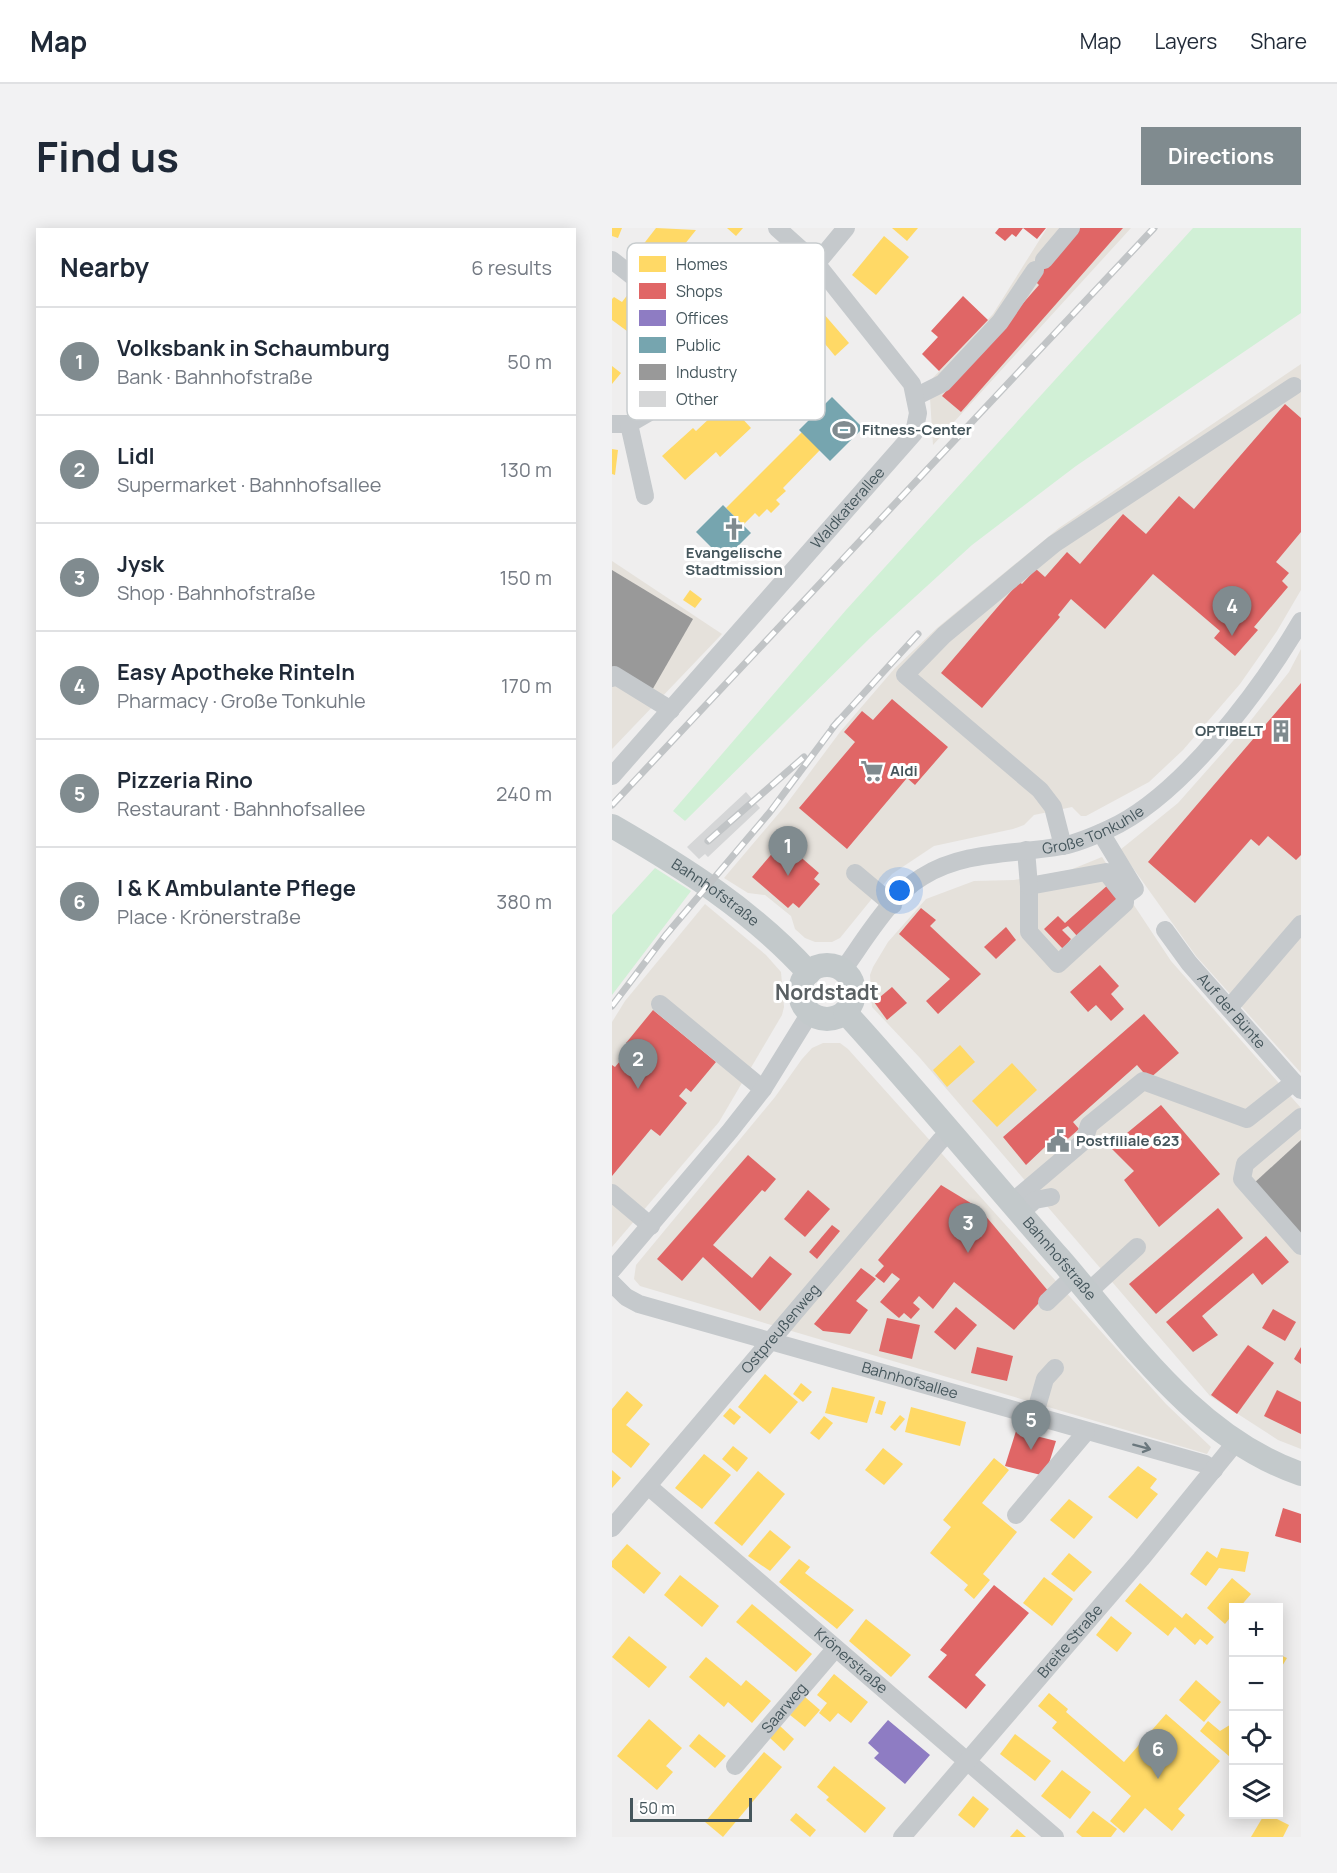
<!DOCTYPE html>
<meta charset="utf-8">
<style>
:root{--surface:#fff;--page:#f2f2f3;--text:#1f2937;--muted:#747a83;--line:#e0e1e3;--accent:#808b8f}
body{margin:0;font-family:Manrope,sans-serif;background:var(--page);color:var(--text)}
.controls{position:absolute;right:18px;bottom:18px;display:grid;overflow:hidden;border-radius:0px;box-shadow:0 3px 15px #0003}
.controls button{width:54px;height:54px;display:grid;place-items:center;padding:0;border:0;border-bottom:2px solid var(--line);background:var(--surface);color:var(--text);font:30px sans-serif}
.scale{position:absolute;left:18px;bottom:15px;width:122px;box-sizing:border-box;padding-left:6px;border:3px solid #45565c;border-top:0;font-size:16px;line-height:21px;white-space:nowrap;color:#45565c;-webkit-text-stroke:4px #fff;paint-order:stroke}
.you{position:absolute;left:288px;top:663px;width:21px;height:21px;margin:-15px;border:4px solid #fff;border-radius:50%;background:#1a73e8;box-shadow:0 0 0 9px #1a73e833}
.badge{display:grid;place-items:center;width:39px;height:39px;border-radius:50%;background:var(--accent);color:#fff;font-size:20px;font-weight:700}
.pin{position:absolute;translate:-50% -50px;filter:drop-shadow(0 2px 3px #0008)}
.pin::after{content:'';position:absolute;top:32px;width:21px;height:18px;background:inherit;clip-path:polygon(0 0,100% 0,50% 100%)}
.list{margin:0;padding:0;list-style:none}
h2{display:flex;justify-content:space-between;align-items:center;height:78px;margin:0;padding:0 24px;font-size:26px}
h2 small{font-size:20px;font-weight:400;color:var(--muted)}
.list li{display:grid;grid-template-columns:39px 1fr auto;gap:18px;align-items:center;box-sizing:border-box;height:108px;padding:0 24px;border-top:2px solid var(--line)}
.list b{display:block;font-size:22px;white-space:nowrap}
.list p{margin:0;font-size:20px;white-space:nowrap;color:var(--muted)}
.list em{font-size:20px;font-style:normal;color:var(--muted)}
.icon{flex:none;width:33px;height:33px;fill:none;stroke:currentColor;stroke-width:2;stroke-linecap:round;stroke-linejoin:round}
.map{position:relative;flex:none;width:689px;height:1609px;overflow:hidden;border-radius:0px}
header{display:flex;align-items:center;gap:36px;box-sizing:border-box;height:84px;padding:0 30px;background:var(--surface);border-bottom:2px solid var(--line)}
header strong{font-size:28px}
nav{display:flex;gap:33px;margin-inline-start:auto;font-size:21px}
.intro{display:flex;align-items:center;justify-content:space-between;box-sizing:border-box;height:144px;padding:0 36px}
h1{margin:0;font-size:42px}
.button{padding:15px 27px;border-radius:0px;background:var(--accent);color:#fff;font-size:21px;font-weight:700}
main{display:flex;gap:36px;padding:0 36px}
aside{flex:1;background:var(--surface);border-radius:0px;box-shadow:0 3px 15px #0003}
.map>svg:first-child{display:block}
.commercial{fill:#e5e1db}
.green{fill:#d1f0d6}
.homes{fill:#ffd966}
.shops{fill:#e06666}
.offices{fill:#8e7cc3}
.public{fill:#76a5af}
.industry{fill:#999}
.building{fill:#d5d6d7}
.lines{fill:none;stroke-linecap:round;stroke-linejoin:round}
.minor{stroke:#c5c9cc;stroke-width:18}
.major{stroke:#c3c9cb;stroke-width:24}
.rail-casing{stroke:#c1c4c6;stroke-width:7}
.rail{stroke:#fff;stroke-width:4.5;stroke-dasharray:14;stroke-linecap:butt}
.oneway{stroke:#6b787e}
.labels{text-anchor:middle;stroke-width:6;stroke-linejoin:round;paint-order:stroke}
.poi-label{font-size:15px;font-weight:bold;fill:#45565c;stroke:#fff;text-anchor:start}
.street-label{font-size:15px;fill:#45565c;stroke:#fff}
.district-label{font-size:21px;font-weight:bold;fill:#5a6063;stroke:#fff}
.key{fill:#fff;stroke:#c7ccce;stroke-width:1.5}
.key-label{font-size:16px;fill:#45565c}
</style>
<header>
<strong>Map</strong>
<nav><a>Map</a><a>Layers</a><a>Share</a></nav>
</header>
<div class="intro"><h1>Find us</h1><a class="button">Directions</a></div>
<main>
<aside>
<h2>Nearby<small>6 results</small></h2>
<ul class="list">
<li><span class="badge">1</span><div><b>Volksbank in Schaumburg</b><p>Bank · Bahnhofstraße</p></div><em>50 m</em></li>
<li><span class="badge">2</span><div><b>Lidl</b><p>Supermarket · Bahnhofsallee</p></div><em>130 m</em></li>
<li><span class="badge">3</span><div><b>Jysk</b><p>Shop · Bahnhofstraße</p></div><em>150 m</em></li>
<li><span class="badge">4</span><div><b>Easy Apotheke Rinteln</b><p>Pharmacy · Große Tonkuhle</p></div><em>170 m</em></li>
<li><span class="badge">5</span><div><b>Pizzeria Rino</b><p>Restaurant · Bahnhofsallee</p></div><em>240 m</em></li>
<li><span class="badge">6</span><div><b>I &amp; K Ambulante Pflege</b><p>Place · Krönerstraße</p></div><em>380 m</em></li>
</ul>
</aside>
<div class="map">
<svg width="689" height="1609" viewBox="0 0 689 1609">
<rect width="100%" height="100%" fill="#efeeee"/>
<!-- commercial -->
<g class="commercial">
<polygon points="435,0 519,0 321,217 317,154 381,86"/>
<polygon points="689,136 689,362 665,403 628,456 571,522 537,554 474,588 469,588 460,579 422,587 412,597 401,601 322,618 280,646 228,710 220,714 203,714 193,710 183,701 179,688 153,667 136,665 112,650 173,578 228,504 283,440 325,400 447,300"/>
<polygon points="0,333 110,406 0,521"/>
<polygon points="689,421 689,845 584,728 508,622 566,575 636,496 677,444"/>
<polygon points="490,629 559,733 689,880 689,1221 666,1212 598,1168 308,830 260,779 258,747 261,739 276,714 314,671 362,653 402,652 458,642"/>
<polygon points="93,676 154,727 169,744 172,779 170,787 107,894 0,1019 0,794 13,773"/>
<polygon points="211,815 228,815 236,821 554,1176 599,1219 595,1226 28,1058 22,1051 24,1037 163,869 190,831 200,820"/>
</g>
<!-- green -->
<g class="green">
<polygon points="581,0 689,0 689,85 464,238 360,317 258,410 73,593 61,583 234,382"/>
<polygon points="43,640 79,663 0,767 0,687"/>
</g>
<!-- homes -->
<g class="homes">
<polygon points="0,0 10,0 6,10 0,8"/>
<polygon points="44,0 84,2 45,51 20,31"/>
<polygon points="115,0 131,0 124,8"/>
<polygon points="280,0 306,0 295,13"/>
<polygon points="272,8 297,29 264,67 240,47"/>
<polygon points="17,65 38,81 19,106 0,92 0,71 2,69 10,74"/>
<polygon points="198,70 237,115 223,128 184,81"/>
<polygon points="0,138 9,145 0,156"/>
<polygon points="115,174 139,200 108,229 104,224 73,252 50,228 81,200 84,203"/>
<polygon points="190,204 208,222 171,260 174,263 164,272 168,276 159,285 155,281 147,289 143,285 131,297 114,280"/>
<polygon points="0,221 6,222 3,247 0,246"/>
<polygon points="78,362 90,371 83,380 71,372"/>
<polygon points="348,817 363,834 335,859 321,842"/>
<polygon points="400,835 425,862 385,899 360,873"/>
<polygon points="153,1146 186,1174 158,1206 126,1179"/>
<polygon points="189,1155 200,1164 191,1174 181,1166"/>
<polygon points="220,1159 263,1169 255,1195 213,1185"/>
<polygon points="15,1163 31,1177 14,1197 38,1216 19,1240 0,1224 0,1181"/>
<polygon points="267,1172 274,1174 270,1187 263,1185"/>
<polygon points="299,1179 354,1194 348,1218 293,1204"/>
<polygon points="118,1180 129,1189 122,1197 111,1188"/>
<polygon points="288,1187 293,1191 283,1203 278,1199"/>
<polygon points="212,1188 221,1195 207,1212 198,1205"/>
<polygon points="121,1218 136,1230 125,1244 110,1231"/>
<polygon points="271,1220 291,1236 272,1257 253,1242"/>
<polygon points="92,1226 119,1247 90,1281 63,1260"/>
<polygon points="382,1230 397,1242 370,1275 405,1304 371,1346 378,1352 362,1371 352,1362 356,1357 318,1325 339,1299 331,1292"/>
<polygon points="526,1238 545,1251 538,1260 546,1266 525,1291 496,1269"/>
<polygon points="0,1242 9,1250 0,1260"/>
<polygon points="146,1243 173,1266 130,1318 102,1295"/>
<polygon points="457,1271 481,1289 462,1311 438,1292"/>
<polygon points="158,1302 179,1319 158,1343 136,1328"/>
<polygon points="15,1316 49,1345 32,1366 0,1339 0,1333"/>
<polygon points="609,1320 637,1324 633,1344 607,1340 594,1358 578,1346 595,1323 605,1330"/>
<polygon points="457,1325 480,1344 462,1364 439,1346"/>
<polygon points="187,1331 198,1339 193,1345 242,1382 225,1401 167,1354"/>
<polygon points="68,1347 107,1378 90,1399 52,1367"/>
<polygon points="432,1349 461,1371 440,1398 411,1375"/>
<polygon points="620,1350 639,1366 627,1380 621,1380 621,1386 613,1396 595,1380"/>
<polygon points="528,1355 570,1390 574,1385 602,1409 595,1417 588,1411 583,1417 563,1399 556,1408 513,1373"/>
<polygon points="140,1376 200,1426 184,1444 124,1394"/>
<polygon points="499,1388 520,1405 505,1424 484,1407"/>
<polygon points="254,1391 299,1427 279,1449 237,1413"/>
<polygon points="17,1408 55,1439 37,1460 0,1429"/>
<polygon points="666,1426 675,1430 666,1445"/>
<polygon points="94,1429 129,1458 134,1452 159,1473 140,1495 116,1474 112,1479 77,1449"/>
<polygon points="222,1446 256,1474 239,1495 226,1485 218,1494 207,1485 215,1475 205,1467"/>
<polygon points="584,1452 609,1474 592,1494 567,1472"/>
<polygon points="437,1465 456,1481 454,1484 512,1534 554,1486 608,1533 566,1581 573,1587 560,1603 533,1580 512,1605 498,1593 519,1568 440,1500 445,1494 426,1478"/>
<polygon points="193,1469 208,1482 193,1499 178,1487"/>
<polygon points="37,1491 70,1520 54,1538 61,1544 45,1562 5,1528"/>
<polygon points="596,1493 608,1503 621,1495 621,1523 618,1529 588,1503"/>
<polygon points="168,1498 182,1511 172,1523 158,1510"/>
<polygon points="87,1506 114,1528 103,1540 77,1518"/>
<polygon points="403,1506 439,1533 423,1553 388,1526"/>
<polygon points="152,1524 170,1539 111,1609 93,1594"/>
<polygon points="222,1538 274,1580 253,1605 214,1572 217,1569 205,1559"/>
<polygon points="450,1542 479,1564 458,1591 429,1568"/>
<polygon points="361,1568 377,1581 362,1600 346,1587"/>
<polygon points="481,1583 505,1601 499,1609 470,1609 464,1604"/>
<polygon points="184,1585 204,1602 198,1609 178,1592"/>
<polygon points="652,1587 657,1587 677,1597 671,1609 639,1609"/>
<polygon points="405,1601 414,1609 398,1609"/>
</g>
<!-- shops -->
<g class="shops">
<polygon points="387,0 434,0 425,11 411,0 404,9 400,6 393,13 383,5"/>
<polygon points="466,0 511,0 349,184 330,168 427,57 421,51"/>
<polygon points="351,68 376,92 327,143 310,126 326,109 319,103"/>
<polygon points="673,176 689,190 689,304 664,334 677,345 670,353 676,359 642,399 646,402 623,428 602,410 608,403 541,346 493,401 459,371 446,387 448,389 370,480 329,445 407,354 410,356 424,341 433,349 455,324 468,336 511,286 534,306 567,268 582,281"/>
<polygon points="689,455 689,627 684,632 656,608 647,618 639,611 583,675 536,634"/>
<polygon points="280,471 336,519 303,557 295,550 235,621 187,580 243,514 232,504 250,483 261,492"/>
<polygon points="170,614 175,618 179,614 187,621 184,625 207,645 202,651 208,656 187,680 181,675 176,680 140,649"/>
<polygon points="497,656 510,673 466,709 456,698 450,702 459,711 451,721 432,701 446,688 453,695"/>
<polygon points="309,680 324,692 318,698 369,746 326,786 314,773 338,751 287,706"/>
<polygon points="394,699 404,712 384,731 372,719"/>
<polygon points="488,737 507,758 499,766 512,781 499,793 484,777 476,784 458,764"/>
<polygon points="280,759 295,775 275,792 262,774"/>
<polygon points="41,782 104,834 79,864 74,860 67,868 75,875 48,908 39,901 0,948 0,837 3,839 20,819 14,815"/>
<polygon points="532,786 567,825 537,851 525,837 461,894 467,901 440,925 434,918 414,937 391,909"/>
<polygon points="549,877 608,946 547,999 512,952 522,943 498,919"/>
<polygon points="136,927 164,951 153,964 150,962 101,1017 140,1050 158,1028 180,1046 148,1083 91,1029 70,1053 45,1031"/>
<polygon points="329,957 367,980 437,1064 402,1102 342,1054 321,1081 307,1068 301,1075 308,1081 299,1091 292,1085 287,1090 268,1074 288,1051 280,1045 272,1055 263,1048 272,1038 266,1032"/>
<polygon points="196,962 218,981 193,1009 172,991"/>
<polygon points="606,980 631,1010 544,1086 517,1056"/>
<polygon points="220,997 228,1003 205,1031 197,1024"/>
<polygon points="654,1008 677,1034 650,1057 641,1045 590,1088 606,1107 581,1124 554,1094"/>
<polygon points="249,1040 264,1051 244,1073 256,1082 238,1106 211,1103 202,1096"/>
<polygon points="344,1079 365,1097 343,1122 322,1104"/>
<polygon points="661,1081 684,1094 673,1113 650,1100"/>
<polygon points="275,1090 308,1097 300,1131 267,1123"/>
<polygon points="636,1117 662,1135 625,1186 599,1167"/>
<polygon points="365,1119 401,1128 395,1153 359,1145"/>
<polygon points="689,1119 689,1136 682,1131"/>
<polygon points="665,1162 689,1174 689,1206 652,1188"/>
<polygon points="404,1203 444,1213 433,1248 393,1238"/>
<polygon points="671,1280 689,1286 689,1315 663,1308"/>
<polygon points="382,1357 417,1385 363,1447 374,1457 354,1481 316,1449 335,1427 328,1422"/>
</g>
<!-- offices -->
<polygon class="offices" points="276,1492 318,1527 293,1556 262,1530 267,1525 256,1515"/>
<!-- public -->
<g class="public">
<polygon points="220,169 251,200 218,233 187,202"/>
<polygon points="111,277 139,305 112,332 84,304"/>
</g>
<!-- industry -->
<g class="industry">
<polygon points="0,342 81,391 39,464 0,441"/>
<polygon points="689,912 689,1009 641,956"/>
</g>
<!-- building -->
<polygon class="building" points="134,564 148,580 96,629 93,626 87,631 75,619"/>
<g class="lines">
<!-- minor -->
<g class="minor">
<polyline points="0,32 115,123"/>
<polyline points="432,32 459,0"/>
<polyline points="303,169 331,155 388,94 423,42"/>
<polyline points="0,196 17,196 67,167 186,58 234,0"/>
<polyline points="17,196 33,268"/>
<polyline points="0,450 2,447 59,482"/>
<path id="s1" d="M0 548 302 205 306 185 300 156 204 35 165 0"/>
<polyline points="489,605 523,661 513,668 513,675 446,736 417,704 417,658 494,644 513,668"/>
<polyline points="451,618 441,579 428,562 293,447 332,407 442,316 682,158"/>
<polyline points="414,622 417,658"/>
<polyline points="243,645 281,677"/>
<path id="s2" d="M553 702 577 735 689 862"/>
<path id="s3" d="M231 742C252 713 279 667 310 649 352 622 403 627 450 618 466 615 482 608 497 601 570 568 649 461 689 393"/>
<polyline points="48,776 151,861"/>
<polyline points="617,780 689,696"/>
<polyline points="689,889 633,936 630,951 689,1018"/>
<polyline points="0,965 39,998"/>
<polyline points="399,975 472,913 477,897 531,853 635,891 682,854"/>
<polyline points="408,985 423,972 439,969"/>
<polyline points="0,1042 118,903 151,861 198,785"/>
<path id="s4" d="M0 1055 14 1069 27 1076 593 1236 602 1242"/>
<polyline points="476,1064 525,1019"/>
<polyline points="435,1074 462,1048"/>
<polyline points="422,1189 433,1151 443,1140"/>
<path id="s5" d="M36 1258 443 1609"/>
<polyline points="404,1287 474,1204"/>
<path id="s6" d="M0 1300 328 913 338 904"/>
<path id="s7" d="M123 1538 223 1421"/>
<path id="s8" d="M290 1609 529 1331 624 1214"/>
</g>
<!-- major -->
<g class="major">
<path id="s9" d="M0 598C71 639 141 683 197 745"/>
<circle cx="215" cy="764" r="27"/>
<path id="s10" d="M233 784C307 865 376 949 448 1031 518 1112 584 1210 689 1246"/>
</g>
<!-- rail casing -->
<g class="rail-casing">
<g id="rail">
<polyline points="221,499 306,406"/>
<polyline points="0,577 542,0"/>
<polyline points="96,613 192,529"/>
<polyline points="0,778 53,708 158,584 226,493"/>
</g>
</g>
<!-- rail -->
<use href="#rail" class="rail"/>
</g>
<!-- one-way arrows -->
<defs><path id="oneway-shaft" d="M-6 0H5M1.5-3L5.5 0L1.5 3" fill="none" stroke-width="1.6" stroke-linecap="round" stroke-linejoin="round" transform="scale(1.5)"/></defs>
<use class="oneway" href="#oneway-shaft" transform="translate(530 1219) rotate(15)"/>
<!-- icons -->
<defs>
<g id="stadium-bare" transform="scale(1.8)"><path d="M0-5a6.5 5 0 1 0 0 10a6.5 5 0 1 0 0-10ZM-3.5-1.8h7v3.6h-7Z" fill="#808b8f" stroke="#fff" stroke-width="2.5" paint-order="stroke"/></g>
<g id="church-bare" transform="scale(1.8)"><path d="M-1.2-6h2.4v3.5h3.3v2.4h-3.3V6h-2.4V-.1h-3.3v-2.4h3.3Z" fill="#808b8f" stroke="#fff" stroke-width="2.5" paint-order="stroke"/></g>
<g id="building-bare" transform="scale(1.8)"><path d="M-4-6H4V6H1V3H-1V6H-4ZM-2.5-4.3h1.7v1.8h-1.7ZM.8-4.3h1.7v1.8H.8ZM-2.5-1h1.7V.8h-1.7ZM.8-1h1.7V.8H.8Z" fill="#808b8f" stroke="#fff" stroke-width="2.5" paint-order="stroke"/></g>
<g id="supermarket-bare" transform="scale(1.8)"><path d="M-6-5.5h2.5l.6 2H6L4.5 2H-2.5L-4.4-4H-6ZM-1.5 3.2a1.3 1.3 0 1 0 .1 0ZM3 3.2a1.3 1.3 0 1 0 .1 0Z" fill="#808b8f" stroke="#fff" stroke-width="2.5" paint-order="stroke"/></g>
<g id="civic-bare" transform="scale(1.8)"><path d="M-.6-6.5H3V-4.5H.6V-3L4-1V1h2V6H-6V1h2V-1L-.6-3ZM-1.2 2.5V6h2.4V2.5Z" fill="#808b8f" stroke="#fff" stroke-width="2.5" paint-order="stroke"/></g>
</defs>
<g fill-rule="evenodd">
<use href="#stadium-bare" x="232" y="202"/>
<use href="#church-bare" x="122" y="301"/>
<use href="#building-bare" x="669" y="503"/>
<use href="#supermarket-bare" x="260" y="543"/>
<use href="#civic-bare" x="446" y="913"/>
</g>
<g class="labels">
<!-- poi labels -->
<g class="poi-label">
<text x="250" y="207">Fitness-Center</text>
<text x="122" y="330" text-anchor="middle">Evangelische<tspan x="122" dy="17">Stadtmission</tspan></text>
<text x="651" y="508" text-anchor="end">OPTIBELT</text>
<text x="278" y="548">Aldi</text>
<text x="464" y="918">Postfiliale 623</text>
</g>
<!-- street labels -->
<g class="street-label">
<text dy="5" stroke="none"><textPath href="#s1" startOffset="357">Waldkaterallee</textPath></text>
<text dy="5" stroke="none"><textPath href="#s3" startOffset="302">Große Tonkuhle</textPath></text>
<text dy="5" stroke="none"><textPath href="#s9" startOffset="123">Bahnhofstraße</textPath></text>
<text dy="5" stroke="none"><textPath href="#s2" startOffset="105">Auf der Bünte</textPath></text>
<text dy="5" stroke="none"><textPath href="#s10" startOffset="327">Bahnhofstraße</textPath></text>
<text dy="5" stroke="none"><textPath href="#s6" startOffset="261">Ostpreußenweg</textPath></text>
<text dy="5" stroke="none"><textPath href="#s4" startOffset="316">Bahnhofsallee</textPath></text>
<text dy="5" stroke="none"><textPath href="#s8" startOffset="258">Breite Straße</textPath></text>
<text dy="5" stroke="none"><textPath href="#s5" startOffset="268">Krönerstraße</textPath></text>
<text dy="5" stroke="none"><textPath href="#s7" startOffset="76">Saarweg</textPath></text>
</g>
<!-- district labels -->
<g class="district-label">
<text x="215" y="772">Nordstadt</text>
</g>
</g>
<!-- legend -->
<rect x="15" y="15" width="198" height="177" rx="9" class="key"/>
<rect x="27" y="28" width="27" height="16" fill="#ffd966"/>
<rect x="27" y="55" width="27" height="16" fill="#e06666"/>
<rect x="27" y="82" width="27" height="16" fill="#8e7cc3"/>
<rect x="27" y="109" width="27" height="16" fill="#76a5af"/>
<rect x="27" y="136" width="27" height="16" fill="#999"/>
<rect x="27" y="163" width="27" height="16" fill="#d5d6d7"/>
<g class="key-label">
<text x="64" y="42">Homes</text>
<text x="64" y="69">Shops</text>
<text x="64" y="96">Offices</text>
<text x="64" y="123">Public</text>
<text x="64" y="150">Industry</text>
<text x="64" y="177">Other</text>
</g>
</svg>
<div class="controls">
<button>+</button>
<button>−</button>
<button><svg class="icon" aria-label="locate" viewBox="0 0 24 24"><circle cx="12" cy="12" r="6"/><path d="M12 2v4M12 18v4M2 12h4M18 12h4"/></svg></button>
<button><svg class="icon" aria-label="layers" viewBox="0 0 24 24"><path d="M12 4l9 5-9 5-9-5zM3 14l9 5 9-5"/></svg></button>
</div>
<div class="scale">50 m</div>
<div class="you"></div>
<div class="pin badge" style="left:176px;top:648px">1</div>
<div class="pin badge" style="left:26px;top:861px">2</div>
<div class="pin badge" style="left:356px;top:1025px">3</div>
<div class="pin badge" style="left:620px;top:408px">4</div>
<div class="pin badge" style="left:419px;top:1222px">5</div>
<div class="pin badge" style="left:546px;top:1551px">6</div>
</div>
</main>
